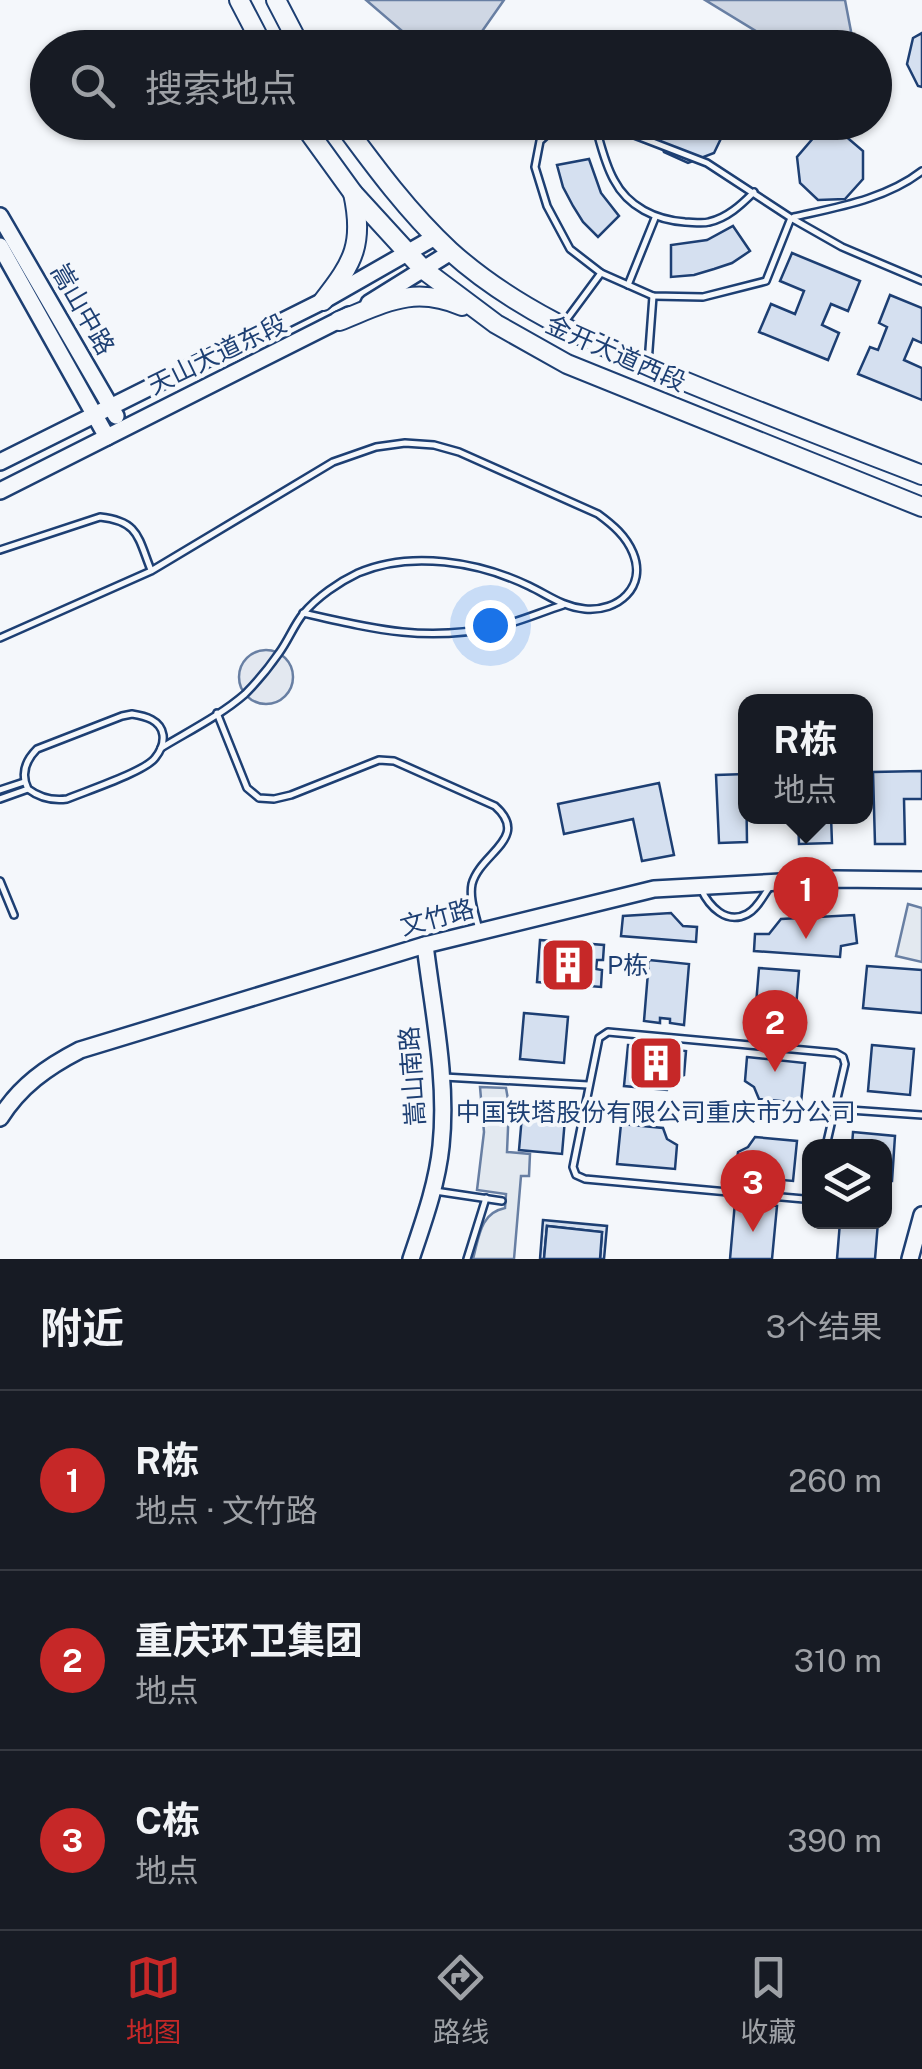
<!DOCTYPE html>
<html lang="zh">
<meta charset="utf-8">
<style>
:root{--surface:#171b24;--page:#20242c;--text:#f1f3f6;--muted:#9ea1a6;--line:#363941;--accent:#c62828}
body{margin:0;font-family:"Public Sans","Noto Sans SC",sans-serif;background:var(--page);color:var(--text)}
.controls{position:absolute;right:30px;bottom:30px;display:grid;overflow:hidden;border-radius:20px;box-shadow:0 2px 8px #0004}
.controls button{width:90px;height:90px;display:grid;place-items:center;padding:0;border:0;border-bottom:2px solid var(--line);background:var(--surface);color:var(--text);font:50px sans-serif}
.you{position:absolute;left:490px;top:625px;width:35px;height:35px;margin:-25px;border:8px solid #fff;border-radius:50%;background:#1a73e8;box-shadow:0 0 0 15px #1a73e833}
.badge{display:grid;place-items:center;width:65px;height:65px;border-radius:50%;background:var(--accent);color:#fff;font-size:32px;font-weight:700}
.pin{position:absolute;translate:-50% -82px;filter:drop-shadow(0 2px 5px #0008)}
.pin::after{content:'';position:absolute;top:52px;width:35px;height:30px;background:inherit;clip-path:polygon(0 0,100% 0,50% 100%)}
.popup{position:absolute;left:738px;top:694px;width:135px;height:130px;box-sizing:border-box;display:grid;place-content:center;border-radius:20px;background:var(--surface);filter:drop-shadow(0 2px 8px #0005);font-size:32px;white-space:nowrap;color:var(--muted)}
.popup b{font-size:38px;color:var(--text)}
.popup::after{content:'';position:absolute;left:50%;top:100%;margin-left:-20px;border:20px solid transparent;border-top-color:var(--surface)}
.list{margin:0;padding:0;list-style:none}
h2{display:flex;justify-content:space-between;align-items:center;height:130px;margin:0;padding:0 40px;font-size:42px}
h2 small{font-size:32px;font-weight:400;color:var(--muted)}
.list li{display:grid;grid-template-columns:65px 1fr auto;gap:30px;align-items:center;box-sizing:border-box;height:180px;padding:0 40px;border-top:2px solid var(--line)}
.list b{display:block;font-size:38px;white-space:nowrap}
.list p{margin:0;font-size:32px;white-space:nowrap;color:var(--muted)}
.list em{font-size:32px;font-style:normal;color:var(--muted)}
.icon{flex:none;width:55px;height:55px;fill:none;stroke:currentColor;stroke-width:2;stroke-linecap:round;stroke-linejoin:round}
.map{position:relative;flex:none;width:922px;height:1259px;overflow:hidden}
.search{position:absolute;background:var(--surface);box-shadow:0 2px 8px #0004;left:30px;right:30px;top:30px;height:110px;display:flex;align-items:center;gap:25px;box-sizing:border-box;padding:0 35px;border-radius:55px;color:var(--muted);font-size:38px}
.sheet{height:670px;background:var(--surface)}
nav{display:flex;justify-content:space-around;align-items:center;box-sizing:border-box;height:140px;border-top:2px solid var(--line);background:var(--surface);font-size:28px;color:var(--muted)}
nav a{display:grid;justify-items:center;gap:5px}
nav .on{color:var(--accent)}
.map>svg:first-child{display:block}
.green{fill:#e3e9f0;stroke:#687fa3;stroke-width:2.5}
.parking{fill:#e3e8f0;stroke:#687fa3;stroke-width:2.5}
.water{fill:#cfd7e4;stroke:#687fa3;stroke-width:2.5}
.building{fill:#d5e0f0;stroke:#1d3f73;stroke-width:2.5}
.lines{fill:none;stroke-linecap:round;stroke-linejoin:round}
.lane-casing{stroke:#1d3f73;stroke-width:10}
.secondary-casing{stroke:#1d3f73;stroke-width:20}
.primary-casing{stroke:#1d3f73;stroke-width:22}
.lane{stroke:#f4f7fb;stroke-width:5}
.secondary{stroke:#f4f7fb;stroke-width:15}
.primary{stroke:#f4f7fb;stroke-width:18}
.labels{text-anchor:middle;stroke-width:8;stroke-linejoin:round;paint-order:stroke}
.street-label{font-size:25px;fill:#1d3f73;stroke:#f4f7fb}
.poi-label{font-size:25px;fill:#1d3f73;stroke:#f4f7fb;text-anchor:start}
</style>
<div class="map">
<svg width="922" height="1259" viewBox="0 0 922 1259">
<rect width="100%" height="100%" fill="#f4f7fb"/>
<!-- green -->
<g class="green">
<polygon points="908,904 922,908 922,962 896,956"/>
<path d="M480 1087 506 1088 509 1105 507 1152 530 1154 529 1176H521L514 1259H473C479 1237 480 1213 505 1208L506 1194 477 1190 484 1132Z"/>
</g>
<!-- parking -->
<circle class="parking" cx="266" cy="677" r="27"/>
<!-- water -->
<g class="water">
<polygon points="366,0 504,0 471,47 455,47 402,31"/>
<polygon points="705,0 845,0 854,47 782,47"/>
</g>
<!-- building -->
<g class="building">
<polygon points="922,33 922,87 918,86 907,64 913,38"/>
<polygon points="567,38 594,40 600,48 555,48"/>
<polygon points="658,122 723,122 726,128 714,153 688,163 664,152 656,129"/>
<polygon points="843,134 863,151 863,179 845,199 818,200 800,183 797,157 815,136"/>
<polygon points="589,159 601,193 619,216 598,237 583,222 573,206 563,187 557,165"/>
<polygon points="733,226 750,251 732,263 714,269 694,275 671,277 671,245 707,240"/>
<polygon points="792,253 860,281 848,311 831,304 822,325 839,333 828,360 759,332 771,304 795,314 804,291 780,281"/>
<polygon points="890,295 922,308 922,343 913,339 904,360 922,368 922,400 858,374 870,347 878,350 887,327 879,323"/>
<polygon points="922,771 922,799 904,799 905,844 875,844 873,772"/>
<polygon points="746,774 747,842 719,843 716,775"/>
<polygon points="659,783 674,855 642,861 633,819 564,834 558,804"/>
<polygon points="798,816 831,816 832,843 799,844"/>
<polygon points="671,913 683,926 697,927 696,942 621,936 623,916"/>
<polygon points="854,915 857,943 841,946 840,957 754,951 755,934 769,934 781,919"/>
<polygon points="540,940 604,945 603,960 597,960 596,969 602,970 601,987 537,982"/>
<polygon points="649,960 689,964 684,1025 670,1023 670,1019 660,1018 660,1023 644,1021"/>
<polygon points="867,966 922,970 922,1013 863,1008"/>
<polygon points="759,968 799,971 794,1032 780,1031 780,1027 771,1026 770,1031 754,1029"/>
<polygon points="524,1013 568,1017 564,1063 520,1059"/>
<polygon points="628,1045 686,1051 684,1075 673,1079 667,1090 624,1086"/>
<polygon points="872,1045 914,1049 910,1095 868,1091"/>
<polygon points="747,1057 805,1063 801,1103 759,1099 754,1087 745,1081"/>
<polygon points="523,1104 566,1107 562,1154 519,1150"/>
<polygon points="621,1124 663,1128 667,1139 677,1145 675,1169 617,1164"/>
<polygon points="853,1132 895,1136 892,1181 884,1181 884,1146 852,1146"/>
<polygon points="755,1137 797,1141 793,1181 735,1176 738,1152 748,1147"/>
<polygon points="735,1202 777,1206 772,1259 730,1259"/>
<polygon points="543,1220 607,1226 604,1259 600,1259 602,1232 547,1226 544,1259 540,1259"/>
<polygon points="840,1222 878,1222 875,1259 837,1259"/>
<polygon points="547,1226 602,1232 600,1259 544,1259"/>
</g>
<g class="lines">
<!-- lane casing -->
<g class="lane-casing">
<g id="lane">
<path d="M596 128C601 146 605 164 614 180 628 207 656 220 685 222 692 222 702 224 709 222 727 218 741 205 754 192"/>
<path d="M794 217C838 207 886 199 922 171"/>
<polyline points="791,218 766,281 703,297 653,296 601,273 570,249 547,206 535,167 540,141 557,125 624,131 707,163 791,218 842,247 922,281"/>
<polyline points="628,285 655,218"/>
<polyline points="564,323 601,273"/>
<polyline points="648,363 653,296"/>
<path d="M0 550 100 517C139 521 138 538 151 570"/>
<path d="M303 613C373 629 424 642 496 627 519 622 541 612 563 605"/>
<path d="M0 638 151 571 333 462 376 447 405 443 434 445 459 452 598 514C613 525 626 536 633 553 647 587 618 612 585 609 563 607 548 595 529 586 479 562 411 550 358 573 339 582 317 597 303 614 294 625 288 641 279 653 270 666 257 682 245 694 221 715 189 731 161 748"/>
<path d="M217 713 247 788 259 798 274 799 291 795 379 760 394 761 495 806C531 838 480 853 472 884 469 899 476 916 479 930"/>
<path d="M132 714C145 716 161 720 163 735 164 743 160 752 155 758 144 772 86 791 67 799 52 801 40 798 28 789 20 773 26 760 37 749L122 716Z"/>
<polyline points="0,790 24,782"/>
<polyline points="0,799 28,789"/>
<polyline points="0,881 14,915"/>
<path d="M701 889C709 906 726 925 747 914 757 909 763 896 769 888"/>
<polyline points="444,1077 588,1085"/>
<polyline points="835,1109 922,1115"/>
<polyline points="435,1191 502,1201"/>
<polyline points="810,1196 804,1199 585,1179 576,1175 573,1167 599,1038 608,1032 836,1053 843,1057 845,1064 826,1146"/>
<polyline points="467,1259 486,1198"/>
</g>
</g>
<!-- secondary casing -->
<g class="secondary-casing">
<g id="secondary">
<polyline points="0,216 116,416"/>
<polyline points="0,246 107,437"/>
<polyline points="369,303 451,252"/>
<polyline points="0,462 323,301 435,237"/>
<polyline points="0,491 349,315"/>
<path d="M0 1118C20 1086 47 1067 80 1050L425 945 654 889 836 879 922 880"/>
<path d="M411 1259C423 1223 437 1185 441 1146 448 1080 433 1011 425 945"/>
<polyline points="910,1259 922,1215"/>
</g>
</g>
<!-- primary casing -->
<g class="primary-casing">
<g id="primary">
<polyline points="239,0 264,48"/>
<polyline points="276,0 301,48"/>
<polyline points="304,122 311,135 353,193 407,252 424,270 496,324 567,364 922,507"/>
<path d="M342 122C375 167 409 213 450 251 513 308 590 341 667 374 751 409 837 442 922 475"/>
<path d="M323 301C354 262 364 243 353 193"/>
<path d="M339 321C385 303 413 285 462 306"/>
</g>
</g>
<!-- lane -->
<use href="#lane" class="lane"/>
<!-- secondary -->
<use href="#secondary" class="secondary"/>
<!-- primary -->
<use href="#primary" class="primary"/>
</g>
<!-- icons -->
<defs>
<g id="building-square" transform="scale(2.875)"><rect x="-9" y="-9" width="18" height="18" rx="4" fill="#c62828" stroke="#f4f7fb"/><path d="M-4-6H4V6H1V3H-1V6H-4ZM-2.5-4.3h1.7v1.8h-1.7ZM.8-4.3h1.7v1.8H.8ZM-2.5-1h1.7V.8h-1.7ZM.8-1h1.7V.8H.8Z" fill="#fff"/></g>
</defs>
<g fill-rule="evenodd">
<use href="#building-square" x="568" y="965"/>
<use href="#building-square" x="656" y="1063"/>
</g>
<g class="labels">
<!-- street labels -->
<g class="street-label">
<text transform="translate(83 309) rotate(60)" y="9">嵩山中路</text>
<text transform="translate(616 353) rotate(24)" y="9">金开大道西段</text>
<text transform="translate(217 354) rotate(-26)" y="9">天山大道东段</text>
<text transform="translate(437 917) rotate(-15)" y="9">文竹路</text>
<text transform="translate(412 1076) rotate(-94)" y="9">嵩山南路</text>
</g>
<!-- poi labels -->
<g class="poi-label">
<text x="607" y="974">P栋</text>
<text x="656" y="1121" text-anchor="middle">中国铁塔股份有限公司重庆市分公司</text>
</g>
</g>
</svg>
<div class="controls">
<button><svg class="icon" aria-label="layers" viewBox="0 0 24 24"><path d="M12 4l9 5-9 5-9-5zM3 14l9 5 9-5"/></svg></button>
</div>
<div class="you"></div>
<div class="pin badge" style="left:806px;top:939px">1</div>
<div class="popup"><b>R栋</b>地点</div>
<div class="pin badge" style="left:775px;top:1072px">2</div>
<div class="pin badge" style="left:753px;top:1232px">3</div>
<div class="search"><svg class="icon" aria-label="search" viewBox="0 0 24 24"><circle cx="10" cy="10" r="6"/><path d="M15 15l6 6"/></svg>搜索地点</div>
</div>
<section class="sheet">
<h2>附近<small>3个结果</small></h2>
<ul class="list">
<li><span class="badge">1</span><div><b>R栋</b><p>地点 · 文竹路</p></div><em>260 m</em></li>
<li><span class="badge">2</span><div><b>重庆环卫集团</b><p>地点</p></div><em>310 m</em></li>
<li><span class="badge">3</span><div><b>C栋</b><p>地点</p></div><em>390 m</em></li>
</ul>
</section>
<nav>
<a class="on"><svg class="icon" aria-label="map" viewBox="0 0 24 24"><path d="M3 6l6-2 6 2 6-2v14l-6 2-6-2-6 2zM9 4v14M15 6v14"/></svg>地图</a>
<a><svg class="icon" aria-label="directions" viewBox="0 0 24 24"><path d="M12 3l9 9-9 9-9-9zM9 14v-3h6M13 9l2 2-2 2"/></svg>路线</a>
<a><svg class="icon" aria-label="saved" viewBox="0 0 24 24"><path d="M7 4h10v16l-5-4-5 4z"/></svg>收藏</a>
</nav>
